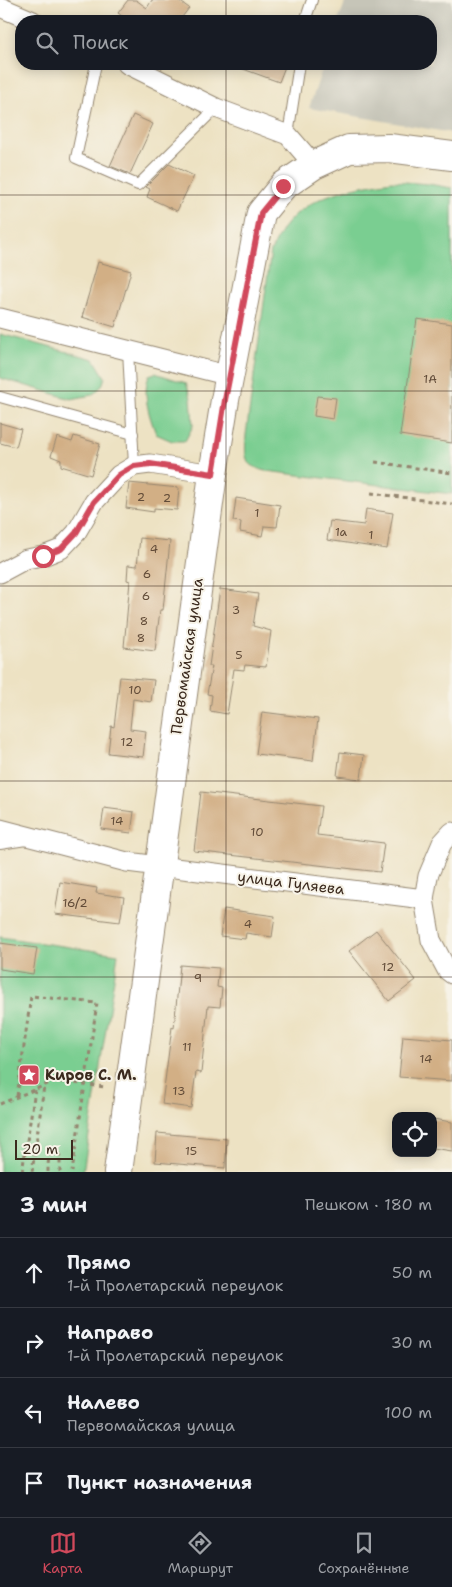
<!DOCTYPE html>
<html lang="ru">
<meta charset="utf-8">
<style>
:root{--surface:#171b24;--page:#242831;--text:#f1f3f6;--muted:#9ea1a6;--line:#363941;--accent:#d1495b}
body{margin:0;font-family:"Shantell Sans",sans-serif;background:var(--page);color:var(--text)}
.controls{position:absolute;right:15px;bottom:15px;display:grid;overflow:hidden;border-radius:10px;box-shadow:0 2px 12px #0003}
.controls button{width:45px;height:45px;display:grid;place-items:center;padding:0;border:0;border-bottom:1px solid var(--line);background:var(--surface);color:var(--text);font:25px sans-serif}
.scale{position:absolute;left:15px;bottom:12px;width:58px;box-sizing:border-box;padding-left:5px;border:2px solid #3b2a1e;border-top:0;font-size:14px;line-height:18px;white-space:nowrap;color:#3b2a1e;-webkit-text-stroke:4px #f7f3e8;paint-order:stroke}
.stop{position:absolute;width:15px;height:15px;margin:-11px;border:4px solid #d1495b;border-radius:50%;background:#fff}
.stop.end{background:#d1495b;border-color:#fff;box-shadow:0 1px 5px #0008}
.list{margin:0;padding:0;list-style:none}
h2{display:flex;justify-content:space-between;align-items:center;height:65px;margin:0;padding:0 20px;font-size:21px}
h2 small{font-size:16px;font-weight:400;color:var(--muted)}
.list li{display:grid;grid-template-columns:32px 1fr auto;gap:15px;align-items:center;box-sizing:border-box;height:70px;padding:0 20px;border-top:1px solid var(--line)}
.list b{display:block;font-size:19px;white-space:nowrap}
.list p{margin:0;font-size:16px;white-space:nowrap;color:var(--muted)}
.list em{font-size:16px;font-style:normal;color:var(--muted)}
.icon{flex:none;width:28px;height:28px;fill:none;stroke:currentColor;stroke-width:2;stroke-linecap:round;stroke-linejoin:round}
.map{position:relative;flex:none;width:452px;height:1172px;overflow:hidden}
.search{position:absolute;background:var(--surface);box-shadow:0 2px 12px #0003;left:15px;right:15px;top:15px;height:55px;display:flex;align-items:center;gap:12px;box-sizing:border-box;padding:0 18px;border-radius:20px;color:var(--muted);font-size:19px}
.sheet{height:345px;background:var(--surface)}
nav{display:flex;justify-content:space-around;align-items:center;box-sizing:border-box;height:70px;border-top:1px solid var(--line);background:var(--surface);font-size:14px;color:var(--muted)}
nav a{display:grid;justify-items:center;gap:2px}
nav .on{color:var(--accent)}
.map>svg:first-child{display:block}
.industrial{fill:#c6c5b8}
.green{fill:#7ace91;stroke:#5a7c58}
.building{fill:#d2af85}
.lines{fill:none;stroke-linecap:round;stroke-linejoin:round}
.lane-casing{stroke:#948670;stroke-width:12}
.street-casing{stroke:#948670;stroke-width:21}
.secondary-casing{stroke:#948670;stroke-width:30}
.path{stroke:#948670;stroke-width:3;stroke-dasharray:4 4;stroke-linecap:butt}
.lane{stroke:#fff;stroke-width:10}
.street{stroke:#fff;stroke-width:19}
.secondary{stroke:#fff;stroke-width:28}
.route{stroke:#d1495b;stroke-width:6}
.grid{fill:none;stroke:#3b2a1e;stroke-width:1;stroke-opacity:0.55}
.labels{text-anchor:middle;stroke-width:4;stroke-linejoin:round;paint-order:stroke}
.number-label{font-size:12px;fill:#614b38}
.street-label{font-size:15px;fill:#3b2a1e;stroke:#f7f3e8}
.poi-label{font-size:15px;font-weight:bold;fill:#3b2a1e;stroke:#f7f3e8;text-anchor:start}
</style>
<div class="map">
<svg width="452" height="1172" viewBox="0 0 452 1172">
<rect width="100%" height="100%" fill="#f7f3e8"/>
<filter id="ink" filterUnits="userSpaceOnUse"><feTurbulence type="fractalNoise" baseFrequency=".02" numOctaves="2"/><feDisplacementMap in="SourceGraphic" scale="10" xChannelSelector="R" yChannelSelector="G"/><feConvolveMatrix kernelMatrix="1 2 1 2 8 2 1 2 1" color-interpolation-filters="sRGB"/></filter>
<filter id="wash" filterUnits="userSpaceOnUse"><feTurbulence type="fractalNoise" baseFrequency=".0096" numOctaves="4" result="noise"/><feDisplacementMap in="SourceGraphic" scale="20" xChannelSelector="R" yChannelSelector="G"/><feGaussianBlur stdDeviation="1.12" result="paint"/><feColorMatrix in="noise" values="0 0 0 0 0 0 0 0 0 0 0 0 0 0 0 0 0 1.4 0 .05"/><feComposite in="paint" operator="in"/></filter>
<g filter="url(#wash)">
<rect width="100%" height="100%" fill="#ede2c3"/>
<!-- industrial -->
<polygon class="industrial" points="346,0 452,0 452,133 309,108 324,64 431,64 431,21 338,21"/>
<!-- green -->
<g class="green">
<path d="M392 181 428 184 452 188V494L266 471C243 465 245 457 246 435L271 251C275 244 279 234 284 227 309 194 353 187 392 181Z"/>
<polygon points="0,334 94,359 105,377 102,386 92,395 71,399 0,378"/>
<path d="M155 373 186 383 191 398 193 426 185 441H172L156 434C149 415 142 395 149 375Z"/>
<polygon points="0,937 118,954 83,1172 0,1172"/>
</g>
<g id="blocks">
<!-- building -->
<g class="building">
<polygon points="128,0 136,0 147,8 152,0 178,0 189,8 179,21 129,21 118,13"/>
<polygon points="235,64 286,64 279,82 235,66"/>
<polygon points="133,115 153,124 130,174 110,166"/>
<polygon points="169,164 194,176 177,211 147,197 150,189 146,187"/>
<polygon points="98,262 131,271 115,327 82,317"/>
<polygon points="417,319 452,324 452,443 400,435"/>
<polygon points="317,396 336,398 333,419 314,416"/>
<polygon points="0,423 21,429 16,447 0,443"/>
<polygon points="74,436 100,444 91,475 61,466 61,460 51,456 57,437 72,442"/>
<polygon points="129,483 179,488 177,510 154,508 154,512 126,508"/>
<polygon points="236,498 280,505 277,527 264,526 262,536 240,532 241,522 233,521"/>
<polygon points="366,509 393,513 387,549 327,540 330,521 364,525"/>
<polygon points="140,538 170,541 163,610 160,610 155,651 124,647 130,581 127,580 128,565 137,566"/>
<polygon points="220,589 258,594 253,626 271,631 266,667 245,665 244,670 234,669 227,714 210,711 212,695 207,694 212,666 209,666"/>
<polygon points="120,677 154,680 151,702 133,699 130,729 146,731 143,757 108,753 111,726 114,727"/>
<polygon points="262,712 318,719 313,761 256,754"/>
<polygon points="340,752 364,755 361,779 337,776"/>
<polygon points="201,792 321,806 317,835 384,843 380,872 194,851"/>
<polygon points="104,808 134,812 131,833 101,829"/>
<polygon points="60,882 97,888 96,893 124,897 120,922 55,914"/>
<polygon points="224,909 275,916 272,937 246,933 245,939 220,936"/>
<polygon points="376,930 416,980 389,1001 349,951"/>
<polygon points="0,943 37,948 33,974 0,969"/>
<polygon points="180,965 219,968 217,987 222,988 220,1007 208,1006 201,1073 196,1072 191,1108 162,1104 172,1027 174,1028"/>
<polygon points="403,1036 452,1040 452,1081 399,1077"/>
<polygon points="433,1119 452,1122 452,1151 433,1148"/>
<polygon points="157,1133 227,1139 225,1168 155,1162"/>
</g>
</g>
</g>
<g filter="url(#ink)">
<use href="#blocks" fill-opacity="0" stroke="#948670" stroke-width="1"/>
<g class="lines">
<!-- lane casing -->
<g class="lane-casing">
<g id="lane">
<polyline points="305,21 312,0"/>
<polyline points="96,64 76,158 138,185 216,108"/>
<polyline points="288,135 299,64"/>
<polyline points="128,350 134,466"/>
<polyline points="0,397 133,434"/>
<polyline points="0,844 26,840"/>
</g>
</g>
<!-- street casing -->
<g class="street-casing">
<g id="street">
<polyline points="0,7 33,21"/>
<polyline points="127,64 216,108 288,135 314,165"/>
<polyline points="0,318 230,376"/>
<polyline points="0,573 26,559 43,556 61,549 76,533 94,502 119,475 134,466 150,464 213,474"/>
<polyline points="0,829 127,862 424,899"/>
<polyline points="452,832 442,843 428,876 424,899 431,940 447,970 452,974"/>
</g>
</g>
<!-- secondary casing -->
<g class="secondary-casing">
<polyline id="secondary" points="118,1172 213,474 225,400 261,213 283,186 314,165 349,149 389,148 452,156"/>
</g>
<!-- path -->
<g class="path">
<polyline points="375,462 452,473"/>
<polyline points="371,493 452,504"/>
<polyline points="17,1096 31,996 97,1003 72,1172"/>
<polyline points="0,1104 55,1081 106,1087"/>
<polyline points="22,1172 35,1090"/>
<polyline points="32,1172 44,1086"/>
<path d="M48 1172C48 1161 48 1154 57 1148L60 1156V1172"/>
</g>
<!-- lane -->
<use href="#lane" class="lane"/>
<!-- street -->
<use href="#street" class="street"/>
<!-- secondary -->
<use href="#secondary" class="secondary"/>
</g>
</g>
<g class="lines" filter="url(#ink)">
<!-- route -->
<polyline class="route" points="43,556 61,549 76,533 94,502 119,475 134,466 150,464 213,474 225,400 261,213 283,186"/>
</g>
<!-- grid -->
<path class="grid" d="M226 0V21M226 64V1172M0 195H452M0 391H452M0 586H452M0 781H452M0 977H452"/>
<!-- icons -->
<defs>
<g id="sight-square" transform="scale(1.125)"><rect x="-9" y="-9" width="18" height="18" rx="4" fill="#d1495b" stroke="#f7f3e8"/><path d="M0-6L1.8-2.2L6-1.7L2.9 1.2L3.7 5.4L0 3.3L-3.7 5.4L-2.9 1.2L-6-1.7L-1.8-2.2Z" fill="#fff"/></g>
</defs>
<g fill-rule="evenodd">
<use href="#sight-square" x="29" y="1075"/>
</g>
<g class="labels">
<!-- number labels -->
<g class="number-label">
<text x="430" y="383">1А</text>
<text x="141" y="501">2</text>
<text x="167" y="502">2</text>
<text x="257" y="517">1</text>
<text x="341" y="536">1a</text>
<text x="371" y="539">1</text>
<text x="154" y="553">4</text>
<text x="147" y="578">6</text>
<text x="146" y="600">6</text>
<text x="236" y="614">3</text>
<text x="144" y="625">8</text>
<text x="141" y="642">8</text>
<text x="239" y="659">5</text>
<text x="135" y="694">10</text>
<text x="127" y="746">12</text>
<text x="117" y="825">14</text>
<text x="257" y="836">10</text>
<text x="75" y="907">16/2</text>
<text x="248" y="928">4</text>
<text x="388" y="971">12</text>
<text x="198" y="982">9</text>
<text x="187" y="1051">11</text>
<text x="426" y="1063">14</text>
<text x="179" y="1095">13</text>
<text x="191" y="1155">15</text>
</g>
<!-- street labels -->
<g class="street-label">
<text transform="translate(187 656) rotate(-82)" y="5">Первомайская улица</text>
<text transform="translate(291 883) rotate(7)" y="5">улица Гуляева</text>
</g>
<!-- poi labels -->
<g class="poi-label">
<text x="45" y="1080">Киров С. М.</text>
</g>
</g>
</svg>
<div class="controls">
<button><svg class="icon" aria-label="locate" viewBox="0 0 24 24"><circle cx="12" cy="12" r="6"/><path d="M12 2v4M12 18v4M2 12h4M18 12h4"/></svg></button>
</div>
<div class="scale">20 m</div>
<div class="stop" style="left:43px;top:556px"></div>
<div class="stop end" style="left:283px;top:186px"></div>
<div class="search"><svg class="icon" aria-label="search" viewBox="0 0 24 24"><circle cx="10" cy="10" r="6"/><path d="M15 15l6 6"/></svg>Поиск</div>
</div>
<section class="sheet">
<h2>3 мин<small>Пешком · 180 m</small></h2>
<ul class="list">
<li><svg class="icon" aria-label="ahead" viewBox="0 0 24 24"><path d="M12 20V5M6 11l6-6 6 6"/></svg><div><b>Прямо</b><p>1-й Пролетарский переулок</p></div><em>50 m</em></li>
<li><svg class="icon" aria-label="right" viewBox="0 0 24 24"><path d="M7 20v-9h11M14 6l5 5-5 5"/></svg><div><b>Направо</b><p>1-й Пролетарский переулок</p></div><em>30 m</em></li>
<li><svg class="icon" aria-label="left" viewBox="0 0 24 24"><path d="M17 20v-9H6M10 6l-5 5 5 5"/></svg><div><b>Налево</b><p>Первомайская улица</p></div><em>100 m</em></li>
<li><svg class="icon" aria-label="arrive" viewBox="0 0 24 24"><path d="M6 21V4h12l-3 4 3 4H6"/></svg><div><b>Пункт назначения</b></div></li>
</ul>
</section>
<nav>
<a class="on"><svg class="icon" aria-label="map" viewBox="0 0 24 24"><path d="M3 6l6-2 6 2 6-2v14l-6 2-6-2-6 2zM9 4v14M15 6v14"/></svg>Карта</a>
<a><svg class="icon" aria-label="directions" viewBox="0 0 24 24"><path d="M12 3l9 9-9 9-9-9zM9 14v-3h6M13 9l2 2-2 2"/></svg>Маршрут</a>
<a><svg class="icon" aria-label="saved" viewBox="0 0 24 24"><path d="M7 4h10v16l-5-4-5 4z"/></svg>Сохранённые</a>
</nav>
